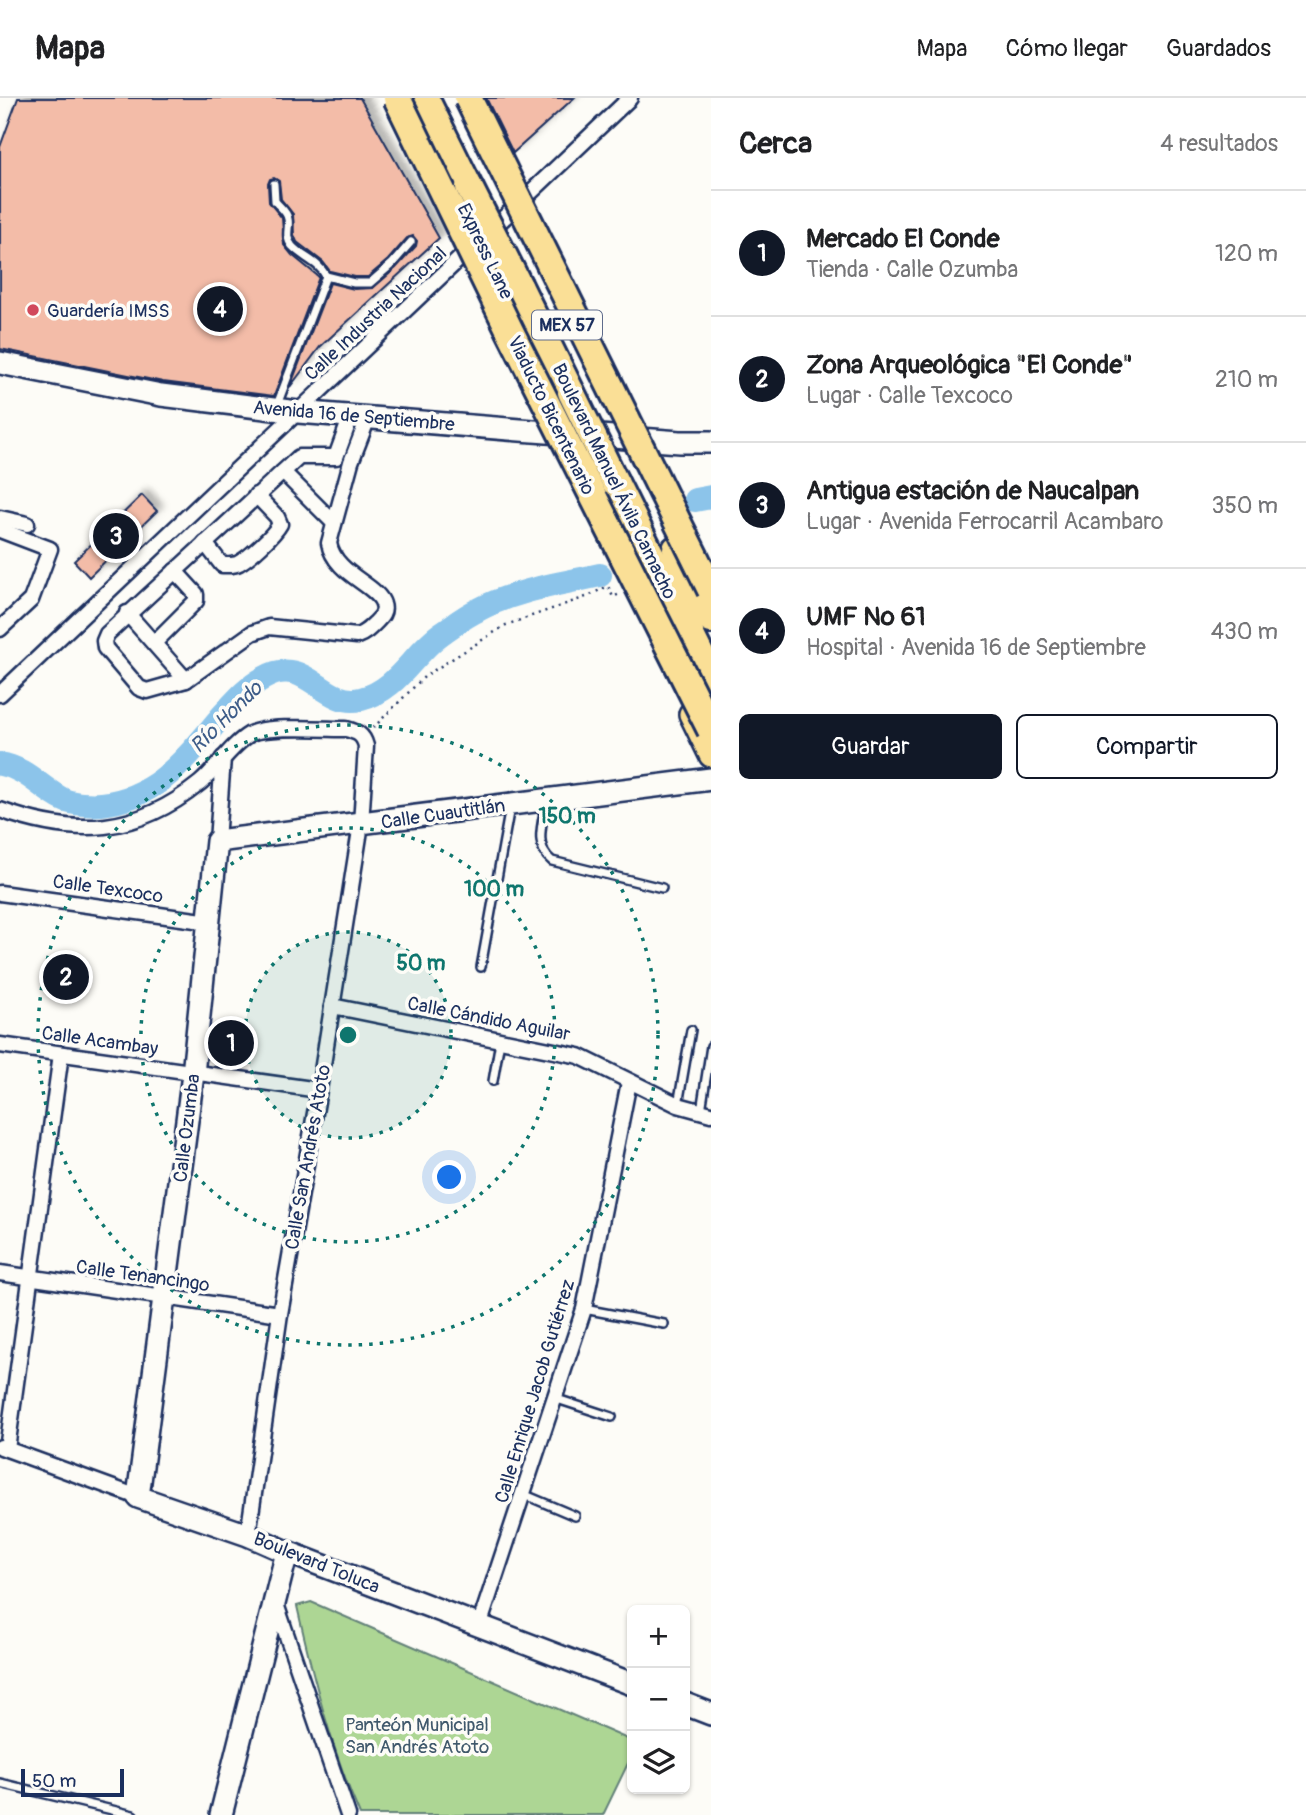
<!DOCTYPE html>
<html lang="es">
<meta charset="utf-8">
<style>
:root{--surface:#fff;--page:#f2f2f2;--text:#202124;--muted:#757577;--line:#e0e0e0;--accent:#111827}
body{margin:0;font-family:Pangolin,sans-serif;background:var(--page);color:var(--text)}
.controls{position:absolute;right:21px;bottom:21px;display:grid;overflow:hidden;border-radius:10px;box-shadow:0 2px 5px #0004}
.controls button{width:63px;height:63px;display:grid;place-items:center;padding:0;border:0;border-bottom:2px solid var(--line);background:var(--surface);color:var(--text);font:35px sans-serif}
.scale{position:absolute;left:21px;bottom:18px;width:103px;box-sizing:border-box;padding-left:7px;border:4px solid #1b2f5e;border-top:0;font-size:19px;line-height:24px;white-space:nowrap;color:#1b2f5e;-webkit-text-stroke:5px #fdfcf7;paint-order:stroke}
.you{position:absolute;left:450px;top:1080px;width:24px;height:24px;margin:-18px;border:5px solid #fff;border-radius:50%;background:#1a73e8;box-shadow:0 0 0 10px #1a73e833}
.badge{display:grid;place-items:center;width:46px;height:46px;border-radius:50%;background:var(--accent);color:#fff;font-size:23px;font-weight:700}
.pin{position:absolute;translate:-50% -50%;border:4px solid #fff;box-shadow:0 2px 7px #0006}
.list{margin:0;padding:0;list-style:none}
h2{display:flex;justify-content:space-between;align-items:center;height:91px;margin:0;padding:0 28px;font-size:30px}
h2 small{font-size:23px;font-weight:400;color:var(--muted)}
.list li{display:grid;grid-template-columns:46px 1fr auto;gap:21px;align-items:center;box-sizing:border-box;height:126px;padding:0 28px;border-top:2px solid var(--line)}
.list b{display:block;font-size:26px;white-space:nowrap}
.list p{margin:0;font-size:23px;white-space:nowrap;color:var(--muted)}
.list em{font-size:23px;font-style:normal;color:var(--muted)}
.actions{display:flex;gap:14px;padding:21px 28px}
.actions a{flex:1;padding:16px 0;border:2px solid var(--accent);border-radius:10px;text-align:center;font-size:24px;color:var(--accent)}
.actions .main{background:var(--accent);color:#fff}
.icon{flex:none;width:38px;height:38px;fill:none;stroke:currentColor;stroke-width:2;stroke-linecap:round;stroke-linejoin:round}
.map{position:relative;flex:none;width:711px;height:1717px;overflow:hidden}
header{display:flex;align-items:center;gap:42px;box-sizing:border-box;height:98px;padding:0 35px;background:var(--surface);border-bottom:2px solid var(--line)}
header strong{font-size:33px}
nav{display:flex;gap:38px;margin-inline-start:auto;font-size:24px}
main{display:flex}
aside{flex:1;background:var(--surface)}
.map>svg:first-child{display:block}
.green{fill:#add694;stroke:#648279;stroke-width:2}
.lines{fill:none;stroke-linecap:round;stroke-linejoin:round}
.river{stroke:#8cc4ea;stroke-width:24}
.building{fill:#f3bca8;stroke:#1b2f5e;stroke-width:2;filter:url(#shadow)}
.lane-casing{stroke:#1b2f5e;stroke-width:12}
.street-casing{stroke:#1b2f5e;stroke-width:19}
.secondary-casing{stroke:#1b2f5e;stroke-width:26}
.primary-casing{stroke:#1b2f5e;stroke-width:28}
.highway-casing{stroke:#1b2f5e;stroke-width:32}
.path{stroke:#1b2f5e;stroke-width:2.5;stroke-dasharray:2 5;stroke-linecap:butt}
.lane{stroke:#fdfcf7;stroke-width:7}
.street{stroke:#fdfcf7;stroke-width:14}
.secondary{stroke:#fdfcf7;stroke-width:21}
.primary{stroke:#fadf96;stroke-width:23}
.highway{stroke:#fadf96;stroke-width:26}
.highway-bridge-casing{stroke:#1b2f5e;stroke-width:32;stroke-linecap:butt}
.highway-bridge{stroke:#fadf96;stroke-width:26}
.ring{fill:none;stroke:#0f766e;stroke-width:3.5;stroke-dasharray:3.5 7}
.poi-dot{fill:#d1495b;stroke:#fdfcf7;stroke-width:2.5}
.labels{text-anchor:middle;stroke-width:7;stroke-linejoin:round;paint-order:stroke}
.shield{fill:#fdfcf7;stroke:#5f6c8c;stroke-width:2}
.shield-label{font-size:18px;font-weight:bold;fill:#1b2f5e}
.street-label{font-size:19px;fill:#1b2f5e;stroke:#fdfcf7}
.poi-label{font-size:19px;fill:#1b2f5e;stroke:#fdfcf7;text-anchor:start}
.park-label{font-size:19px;fill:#40596c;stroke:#fdfcf7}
.water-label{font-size:21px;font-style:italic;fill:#3d5c88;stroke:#fdfcf7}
.centre{fill:#0f766e;stroke:#fdfcf7;stroke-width:3.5}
.ring-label{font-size:21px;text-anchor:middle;font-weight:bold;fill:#0f766e;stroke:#fdfcf7;stroke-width:7;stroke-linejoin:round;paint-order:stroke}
</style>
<header>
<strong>Mapa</strong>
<nav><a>Mapa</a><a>Cómo llegar</a><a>Guardados</a></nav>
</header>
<main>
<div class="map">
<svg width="711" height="1717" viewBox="0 0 711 1717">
<defs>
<filter id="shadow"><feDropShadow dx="6" dy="-6" stdDeviation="3.5" flood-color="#0004"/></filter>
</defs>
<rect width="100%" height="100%" fill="#fdfcf7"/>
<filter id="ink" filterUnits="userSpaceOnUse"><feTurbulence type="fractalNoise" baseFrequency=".0143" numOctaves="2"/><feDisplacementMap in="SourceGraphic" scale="14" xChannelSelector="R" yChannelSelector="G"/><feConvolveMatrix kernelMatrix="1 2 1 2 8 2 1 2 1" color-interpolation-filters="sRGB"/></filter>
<g filter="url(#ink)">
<!-- green -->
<path class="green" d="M311 1504 632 1643V1657L603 1717H360C331 1650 313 1579 297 1508Z"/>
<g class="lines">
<!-- river -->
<g class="river">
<polyline points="695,402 711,399"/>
<path d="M0 666C27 670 41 691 64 702 72 706 91 707 101 706 158 700 186 660 221 619 234 605 247 589 264 580 306 555 323 610 361 601 398 592 413 555 442 535 454 527 465 518 478 512 515 492 560 486 600 477"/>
</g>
</g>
<!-- building -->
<g class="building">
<polygon points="18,0 360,0 439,140 320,249 290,289 330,185 354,191 373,190 396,170 416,148 417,143 413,138 407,140 388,162 368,179 355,179 330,173 323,164 297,144 294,137 293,116 281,101 279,83 274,80 270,81 268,86 269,104 282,120 284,147 292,157 319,179 274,298 163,284 0,251 0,49"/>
<polygon points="486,0 574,0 513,55"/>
<polygon points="142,397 157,413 89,479 74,463"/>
</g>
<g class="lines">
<!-- lane casing -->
<g class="lane-casing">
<g id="lane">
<path d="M274 86 275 103C279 109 287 113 288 121 290 131 284 138 292 148 303 160 318 163 326 178L277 307"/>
<polyline points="326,178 354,185 370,185 392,166 411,144"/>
<path d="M546 705C542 726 534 749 552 763L662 790"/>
<polyline points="481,869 510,709"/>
<polyline points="493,983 500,943"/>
<polyline points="678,1007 691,932"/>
<polyline points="701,1013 711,948"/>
<polyline points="584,1211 664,1226"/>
<polyline points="554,1300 612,1319"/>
<polyline points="523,1396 575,1418"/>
<polyline points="0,1685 133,1717"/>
</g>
</g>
<!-- street casing -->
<g class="street-casing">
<g id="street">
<polyline points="489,134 630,0"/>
<path d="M351 318 336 359H299L107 536 104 543 105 550 139 590 147 593 186 582 252 535 269 529 357 538C365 535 369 531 375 525 380 520 386 515 383 506 378 487 334 476 329 445L351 364 368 320"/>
<polyline points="283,374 334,425"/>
<polyline points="0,420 27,426"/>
<polyline points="0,432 50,451 31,502 0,531"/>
<path d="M205 445 222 467C228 467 234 468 239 465 250 459 274 437 280 426L277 419 256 397"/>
<polyline points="127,515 186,582"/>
<polyline points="154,545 196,503 196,496 175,473"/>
<polyline points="0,596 474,147"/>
<path d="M0 712C76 739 136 737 200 685 217 671 230 648 250 636 267 627 324 631 346 631 357 634 363 636 366 648L361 726 319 992 280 1216 248 1437"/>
<polyline points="217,743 223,660"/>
<polyline points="0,795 210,824"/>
<polyline points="332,908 579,958 678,1007 711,1016"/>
<polyline points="0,947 319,992"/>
<polyline points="0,1175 280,1216"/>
<polyline points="1,1349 138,1399"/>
<polyline points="7,1351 61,956"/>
<polyline points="275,1503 348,1717"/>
<polyline points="479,1528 584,1211 629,984"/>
</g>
</g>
<!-- secondary casing -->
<g class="secondary-casing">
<g id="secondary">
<polyline points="0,265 161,297 298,314 520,332 680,344 711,344"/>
<polyline points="632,1586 287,1454 248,1437 138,1399 193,976 217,743 711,681"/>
<polyline points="685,1606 711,1616"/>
<polyline points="221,1717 287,1454"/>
</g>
</g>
<!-- primary casing -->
<g class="primary-casing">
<polyline id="primary" points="691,616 711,657"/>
</g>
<!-- highway casing -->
<g class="highway-casing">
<g id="highway">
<polyline points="425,0 469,89"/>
<polyline points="519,188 571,294"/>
<polyline points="615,384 711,578"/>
<polyline points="676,451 711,522"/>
</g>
</g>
<!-- path -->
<polyline class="path" points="373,630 425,578 506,527 586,499 608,488 613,499 620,496"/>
<!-- lane -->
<use href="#lane" class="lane"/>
<!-- street -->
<use href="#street" class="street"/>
<!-- secondary -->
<use href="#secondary" class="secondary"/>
<!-- primary -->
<use href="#primary" class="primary"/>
<!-- highway -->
<use href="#highway" class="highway"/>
<!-- highway-bridge casing -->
<g class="highway-bridge-casing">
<g id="highway-bridge">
<polyline points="397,0 510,233 711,632"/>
<polyline points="468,0 711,492"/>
<polyline points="469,89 519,188"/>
<polyline points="571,294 615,384"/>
</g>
</g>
<!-- highway-bridge -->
<use href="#highway-bridge" class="highway-bridge"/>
</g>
</g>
<!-- distance rings -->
<circle cx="348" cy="937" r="103" fill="#0f766e" fill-opacity=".12"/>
<g class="ring">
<circle cx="348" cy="937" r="103"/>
<circle cx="348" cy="937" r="207"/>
<circle cx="348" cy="937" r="310"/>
</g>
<!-- markers -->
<circle class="poi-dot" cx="33" cy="212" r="7"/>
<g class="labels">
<!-- shield labels -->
<rect class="shield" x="532" y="212.5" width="70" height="29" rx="5"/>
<g class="shield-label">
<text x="567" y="233">MEX 57</text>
</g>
<!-- street labels -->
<g class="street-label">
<text transform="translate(486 153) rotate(64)" y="7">Express Lane</text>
<text transform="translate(375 215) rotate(-43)" y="7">Calle Industria Nacional</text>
<text transform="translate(354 317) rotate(5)" y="7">Avenida 16 de Septiembre</text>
<text transform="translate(552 317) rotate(64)" y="7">Viaducto Bicentenario</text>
<text transform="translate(615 383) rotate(64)" y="7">Boulevard Manuel Ávila Camacho</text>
<text transform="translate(443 715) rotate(-8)" y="7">Calle Cuautitlán</text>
<text transform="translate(108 790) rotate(8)" y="7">Calle Texcoco</text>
<text transform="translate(489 920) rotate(11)" y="7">Calle Cándido Aguilar</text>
<text transform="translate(100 942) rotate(8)" y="7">Calle Acambay</text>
<text transform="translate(186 1030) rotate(-83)" y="7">Calle Ozumba</text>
<text transform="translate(307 1059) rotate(-80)" y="7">Calle San Andrés Atoto</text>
<text transform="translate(143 1177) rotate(8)" y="7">Calle Tenancingo</text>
<text transform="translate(534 1293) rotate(-73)" y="7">Calle Enrique Jacob Gutiérrez</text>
<text transform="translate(317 1464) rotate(22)" y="7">Boulevard Toluca</text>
</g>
<!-- poi labels -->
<g class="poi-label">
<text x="47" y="219">Guardería IMSS</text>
</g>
<!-- park labels -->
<g class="park-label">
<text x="417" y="1633">Panteón Municipal<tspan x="417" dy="22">San Andrés Atoto</tspan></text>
</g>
<!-- water labels -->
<g class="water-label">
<text transform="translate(226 619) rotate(-45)" y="7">Río Hondo</text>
</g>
</g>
<circle cx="348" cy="937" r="10" class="centre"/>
<g class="ring-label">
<text x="567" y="725">150 m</text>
<text x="494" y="798">100 m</text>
<text x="421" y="872">50 m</text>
</g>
</svg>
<div class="controls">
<button>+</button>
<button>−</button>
<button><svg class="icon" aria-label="layers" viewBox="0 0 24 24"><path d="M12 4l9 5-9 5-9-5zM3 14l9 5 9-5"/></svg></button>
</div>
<div class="scale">50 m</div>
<div class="you"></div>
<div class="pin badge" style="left:231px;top:945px">1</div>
<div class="pin badge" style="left:66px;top:879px">2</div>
<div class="pin badge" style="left:116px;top:438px">3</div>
<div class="pin badge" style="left:220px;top:211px">4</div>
</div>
<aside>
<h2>Cerca<small>4 resultados</small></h2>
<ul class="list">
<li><span class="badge">1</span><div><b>Mercado El Conde</b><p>Tienda · Calle Ozumba</p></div><em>120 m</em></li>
<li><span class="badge">2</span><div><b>Zona Arqueológica &quot;El Conde&quot;</b><p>Lugar · Calle Texcoco</p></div><em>210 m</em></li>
<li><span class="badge">3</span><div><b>Antigua estación de Naucalpan</b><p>Lugar · Avenida Ferrocarril Acambaro</p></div><em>350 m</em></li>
<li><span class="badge">4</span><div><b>UMF Nº 61</b><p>Hospital · Avenida 16 de Septiembre</p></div><em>430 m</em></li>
</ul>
<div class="actions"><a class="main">Guardar</a><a>Compartir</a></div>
</aside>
</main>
